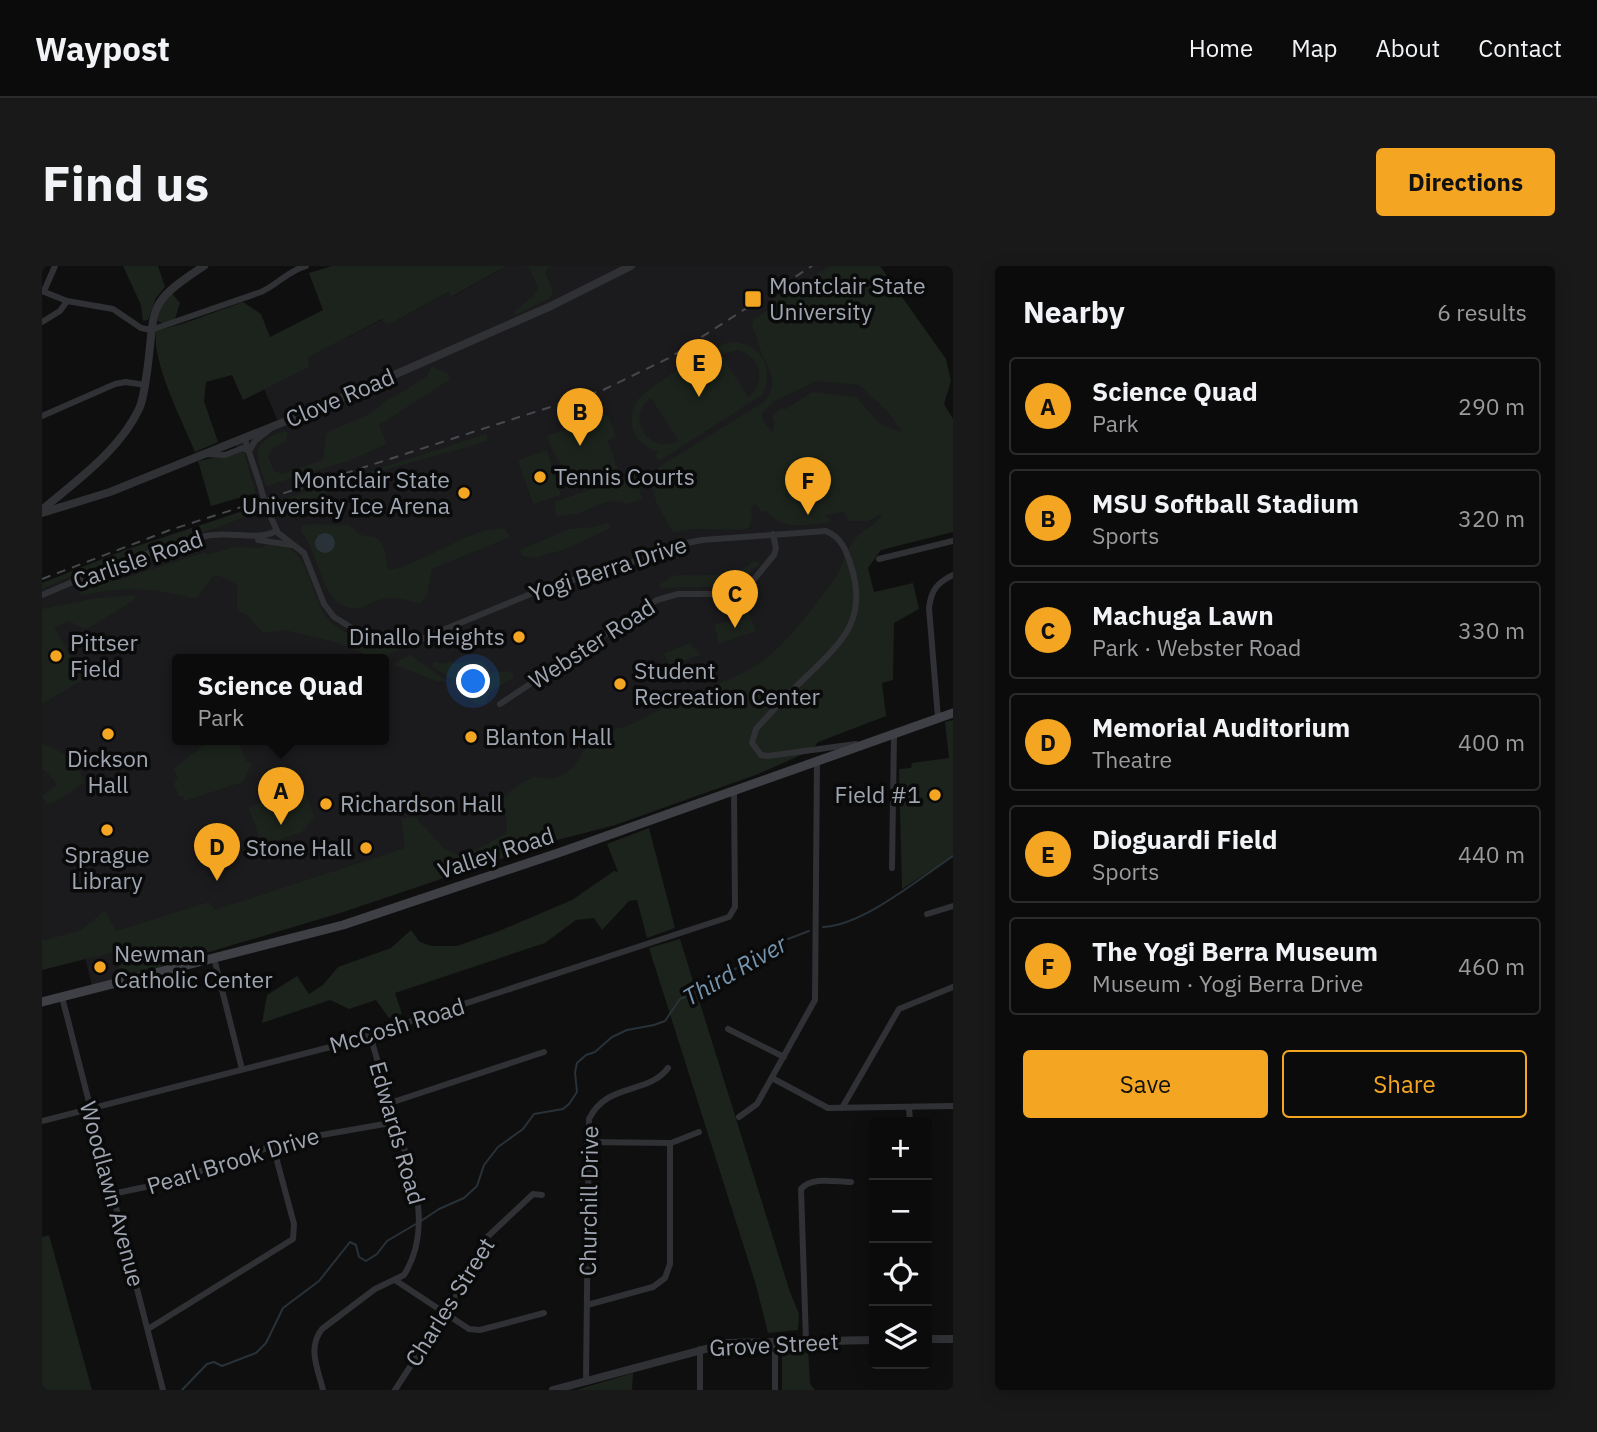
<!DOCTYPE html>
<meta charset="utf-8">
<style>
:root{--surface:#0b0b0c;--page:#19191a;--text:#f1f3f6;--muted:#9a9b9d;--line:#2b2b2d;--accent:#f4a623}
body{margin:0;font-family:"IBM Plex Sans",sans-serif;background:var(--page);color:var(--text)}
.controls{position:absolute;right:21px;bottom:21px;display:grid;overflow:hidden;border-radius:7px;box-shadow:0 4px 18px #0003}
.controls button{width:63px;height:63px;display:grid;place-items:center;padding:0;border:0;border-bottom:2px solid var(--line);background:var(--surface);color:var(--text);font:35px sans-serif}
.you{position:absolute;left:432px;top:416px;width:24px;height:24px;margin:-18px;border:5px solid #fff;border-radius:50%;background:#1a73e8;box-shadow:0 0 0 10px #1a73e833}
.badge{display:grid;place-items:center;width:46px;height:46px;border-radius:50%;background:var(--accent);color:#111;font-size:23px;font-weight:700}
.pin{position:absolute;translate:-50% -58px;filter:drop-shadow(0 2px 4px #0008)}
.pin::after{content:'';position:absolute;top:37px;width:24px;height:21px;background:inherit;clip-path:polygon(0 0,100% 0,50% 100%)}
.popup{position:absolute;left:130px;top:388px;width:217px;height:91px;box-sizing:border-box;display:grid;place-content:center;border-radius:7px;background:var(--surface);filter:drop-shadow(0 2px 5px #0005);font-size:23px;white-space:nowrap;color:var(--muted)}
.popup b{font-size:26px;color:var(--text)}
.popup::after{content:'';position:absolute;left:50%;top:100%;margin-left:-14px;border:14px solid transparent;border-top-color:var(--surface)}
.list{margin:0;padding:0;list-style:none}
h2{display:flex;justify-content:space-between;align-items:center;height:91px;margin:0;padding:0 28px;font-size:30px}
h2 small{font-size:23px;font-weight:400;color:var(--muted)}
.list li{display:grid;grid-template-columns:46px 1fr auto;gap:21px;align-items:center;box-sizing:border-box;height:98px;margin:0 14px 14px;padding:0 14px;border:2px solid var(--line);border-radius:7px}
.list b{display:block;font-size:26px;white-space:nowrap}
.list p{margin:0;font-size:23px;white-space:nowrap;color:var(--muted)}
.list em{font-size:23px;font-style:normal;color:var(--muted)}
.actions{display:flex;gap:14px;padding:21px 28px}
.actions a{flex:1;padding:16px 0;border:2px solid var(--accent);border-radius:7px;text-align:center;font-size:24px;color:var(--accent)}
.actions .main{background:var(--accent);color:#111}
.icon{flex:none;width:38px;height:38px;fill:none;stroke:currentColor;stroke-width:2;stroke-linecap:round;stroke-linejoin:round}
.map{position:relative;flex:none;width:911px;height:1124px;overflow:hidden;border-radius:7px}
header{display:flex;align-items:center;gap:42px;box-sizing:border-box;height:98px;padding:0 35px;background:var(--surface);border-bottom:2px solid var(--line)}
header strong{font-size:33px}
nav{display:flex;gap:38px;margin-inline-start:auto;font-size:24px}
.intro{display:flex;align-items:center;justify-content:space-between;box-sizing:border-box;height:168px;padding:0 42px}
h1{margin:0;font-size:49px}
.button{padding:18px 32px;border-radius:7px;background:var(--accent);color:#111;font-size:24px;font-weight:700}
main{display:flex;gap:42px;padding:0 42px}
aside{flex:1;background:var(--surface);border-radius:7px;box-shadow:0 4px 18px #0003}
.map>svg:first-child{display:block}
.built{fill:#1b1b1d;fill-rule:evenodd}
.green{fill:#1b231c;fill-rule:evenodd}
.water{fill:#283238}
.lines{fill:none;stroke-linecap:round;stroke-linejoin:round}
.stream{stroke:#283238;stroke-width:2}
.minor{stroke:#303135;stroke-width:6}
.tertiary{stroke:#303135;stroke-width:8}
.secondary{stroke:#3e4045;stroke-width:9}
.rail{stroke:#47494e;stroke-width:2;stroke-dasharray:9 7;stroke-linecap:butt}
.minor-bridge{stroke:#303135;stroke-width:6}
.poi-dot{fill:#f4a623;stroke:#0a0a0b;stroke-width:2.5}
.labels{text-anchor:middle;stroke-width:7;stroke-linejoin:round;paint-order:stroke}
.poi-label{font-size:23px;fill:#9fa6b1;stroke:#0a0a0b;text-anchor:start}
.street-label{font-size:23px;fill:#9fa6b1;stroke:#0a0a0b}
.water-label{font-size:24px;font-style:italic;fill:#7595ae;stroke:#0a0a0b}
</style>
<header>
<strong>Waypost</strong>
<nav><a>Home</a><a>Map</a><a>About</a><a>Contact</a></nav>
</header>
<div class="intro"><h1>Find us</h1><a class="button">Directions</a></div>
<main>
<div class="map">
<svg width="911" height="1124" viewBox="0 0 911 1124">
<rect width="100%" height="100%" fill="#0f0f10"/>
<!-- built -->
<path class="built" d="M464 0H825L866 161 856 251 820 286 844 450 776 476 770 484 716 508 573 559 515 574 298 647 50 720 40 679 0 689V321L214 244 193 177 238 160 222 123 268 101 264 92 341 53 346 59 406 26 410 31ZM136 393H342V473H136Z"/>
<!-- green -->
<g class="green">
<polygon points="81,0 116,0 123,21 114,32 106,54 101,55 99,39"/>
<path d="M290 0H464L409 31 406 26 346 59 340 53 265 92 268 101 201 134 190 109 164 116 162 135 176 176 153 186C140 154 110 98 114 65L143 57 201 36 219 48 228 71 281 44 267 7Z"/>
<polygon points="483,0 507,0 503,6 511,25 508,32 473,49 472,46 492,29 496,22 488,3"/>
<path d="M789 0H838L904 93 909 115 902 138 911 153V266L839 284 826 302 832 326 871 317 877 343 852 357 851 414 840 417 844 450 776 476 770 484 716 508 573 559 515 574 298 647 80 712 72 686 0 704V675L39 664 63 644 74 665 167 636 173 644 363 582 359 552 373 551 403 583 415 589 437 582 465 567V552L456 537C465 527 479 515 492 511 498 510 504 513 509 512 527 511 537 494 544 480L548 484 562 464C587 464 605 449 626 439 657 424 691 415 719 396 743 380 774 338 791 315 801 303 803 284 814 272 822 263 835 258 841 247L826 255H807L802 246 783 249 790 256C765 259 740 266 723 244L720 246 713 238 709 242 710 252 707 261 701 264 651 263 631 267 615 238 608 214 615 202 722 136C739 114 726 104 718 83 715 75 715 69 710 61L711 55 728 42 731 32ZM774 115 817 119 848 148 860 166 839 159 814 131 770 126 744 143 739 142 730 151 733 156 730 166 721 155 720 147 731 136Z"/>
<polygon points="129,26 138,37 133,53 125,58 115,55 118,42"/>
<path d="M689 76C718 75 734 104 720 129L617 195 613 189 617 186C606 183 597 177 592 166 588 156 589 143 596 134 604 122 674 79 689 76ZM696 84C719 91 725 116 706 131L679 88ZM609 132 636 174 634 176C605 187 583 150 609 132Z"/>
<path d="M390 100 407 108V114L337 159 345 178 306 195 224 220C215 190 205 177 243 165L246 167 244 175 231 182 226 190 232 205 240 208 281 194 284 167 327 148 345 134 369 121 385 110Z"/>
<path d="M558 146 567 151 574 171 566 174 577 207C539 221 517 207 505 170L540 158 539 153Z"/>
<path d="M444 168 446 175C384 193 292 213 242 252L235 251 230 237Z"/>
<polygon points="505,184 519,229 491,238 476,194"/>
<polygon points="202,186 214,227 169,240 156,195"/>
<path d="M593 208 600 233 584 238C566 229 551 244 533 248 527 249 521 249 515 251L512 236Z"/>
<path d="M213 241 216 243 214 246C145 276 69 291 0 323V317L83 284Z"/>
<polygon points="566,257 569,262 524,283 493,292 481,290 478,284 527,263 551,261"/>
<path d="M265 258 307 259 319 269 336 272 343 284 346 304C377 301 437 256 463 263L468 271 390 303 385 328 378 338C363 333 349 329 334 335 328 337 321 342 314 342 279 345 278 285 259 266L260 260Z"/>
<path d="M227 278C234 279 242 280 248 283 270 296 270 341 292 359 310 373 337 378 359 383L335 393 294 376 242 364 221 367 204 348 195 345V319L178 310H171L154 333C111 321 82 321 39 329L38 326 72 313 77 314 163 286 165 289 193 281 218 282Z"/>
<path d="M712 295 718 297 695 320 621 322 617 319 630 310 637 309C660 309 694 312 712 295Z"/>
<polygon points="93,329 92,334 47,362 42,363 27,355 12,361 42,413 0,438 0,343 54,332"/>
<polygon points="706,345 714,365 676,378 673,358 697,355"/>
<polygon points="648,377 658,389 628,400 622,387"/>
<polygon points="368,389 405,415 394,415 351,398"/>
<path d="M437 394 443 397 448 407 467 405 471 407V412L448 426 443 438C427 440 425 426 416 418 408 411 399 406 390 401L392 395 401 398 409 395 411 398Z"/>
<polygon points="911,454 911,590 860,623 857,503 869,502 870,497 907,492 903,456"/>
<polygon points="196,473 204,495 210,498 201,516 142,535 142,531 137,530 132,518 136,511 131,503 167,475"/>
<path d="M0 478C17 480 36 501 43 516L13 536 5 538 0 530 15 519 6 507 0 503Z"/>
<polygon points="260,523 263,525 272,551 260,566 216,581 221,574 218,573 207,543 209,540"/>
<polygon points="607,562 633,662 605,672 595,634 587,635 560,664 552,652 534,654 503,677 353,727 360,748 347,752 334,734 307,743 288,734 220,757 225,729 255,710 267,728 281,719 296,701 349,682 369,664 378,676 389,680 415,680 457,665 530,634 572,605 576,606 565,578"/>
<polygon points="638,673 748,1026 757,1048 756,1064 726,1067 714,1019 607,682"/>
<polygon points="7,969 50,1124 0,1124 0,971"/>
<polygon points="740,1081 766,1081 768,1118 773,1124 740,1124"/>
<polygon points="591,1107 590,1124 534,1124"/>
</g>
<!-- water -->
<circle class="water" cx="283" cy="277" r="10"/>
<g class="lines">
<!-- stream -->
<g class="stream">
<path d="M781 661C822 659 876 613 911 590"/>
<polyline points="379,955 397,943 422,932 435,920 442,899 456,881 481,863 492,848 521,843 527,838 535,826 533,806 535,797 544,789 553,786 570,771 585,764 612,759 623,755 638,733 666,720 733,678 767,665"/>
<polyline points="140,1124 165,1098 172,1096 180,1100 214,1087 224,1077 241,1042 277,1015 308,976 314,979 317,991 324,995 335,988 345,975 374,958"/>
</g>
<!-- minor -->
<g class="minor">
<path d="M0 25 25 35 71 43 99 62 109 64 219 26C235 19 247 4 264 0"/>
<polyline points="2,25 13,0"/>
<polyline points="0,56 18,45 25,35"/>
<polyline points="0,150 73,118 84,116 103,119"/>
<polyline points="202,171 217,216"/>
<polyline points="161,188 183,189 201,182 207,185 213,175 227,164"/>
<path d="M224 240 236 267 262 287 282 338 292 351 310 362 348 375 357 376 374 375 501 323 582 299 635 279 660 274 784 265C801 272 805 287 810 303 825 354 800 376 766 409 748 426 731 444 714 463L710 477 719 489 726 490 814 478"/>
<polyline points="216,274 250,279"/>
<polyline points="837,293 911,275"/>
<path d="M0 329C53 306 108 284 164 270 188 264 213 276 234 265"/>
<polyline points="458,438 615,334 636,328 693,328 709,317 732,289 734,282 731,268"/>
<path d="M896 452 887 342C889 324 895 317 911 309"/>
<polyline points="850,602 852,468"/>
<polyline points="885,648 911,640"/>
<polyline points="172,692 200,803"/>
<polyline points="20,731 121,1124"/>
<polyline points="686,763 742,791"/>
<polyline points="730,812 786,842 911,840"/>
<polyline points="348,837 502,786"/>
<polyline points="867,841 868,856"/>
<polyline points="800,842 857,743 911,721"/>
<polyline points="697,851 715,838 773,734 775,495"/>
<polyline points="0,855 300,778 687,651 693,641 692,525"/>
<polyline points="545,876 629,877 657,866"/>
<polyline points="70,928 132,915 191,893 251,874 354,856"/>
<polyline points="353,1014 427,1063 438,1064 502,1047"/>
<polyline points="545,1039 611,1021 623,1012 628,998 628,877"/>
<polyline points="106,1063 251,973 252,958 231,880"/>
<path d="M764 1075 759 923C770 910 793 916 809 916"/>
<polyline points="733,1076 733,1124"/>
<path d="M544 1115 547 853C565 816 606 829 626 802"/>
<path d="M281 1124C276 1103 265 1082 280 1063L333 1023 362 1009C392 961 370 906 354 858 345 828 337 799 328 769"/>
<polyline points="353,1124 422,1018 441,975 491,928 500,929"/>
<polyline points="658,1124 658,1083"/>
</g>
<!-- tertiary -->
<g class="tertiary">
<path d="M0 244C35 214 77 185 97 143 102 132 103 118 105 106 114 41 102 39 162 0"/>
<polyline points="0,247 68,226 279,141 509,40 589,0"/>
<polyline points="885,1073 911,1073"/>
<polyline points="511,1124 686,1077 832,1074"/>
</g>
<!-- secondary -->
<polyline class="secondary" points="0,736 301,659 519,586 911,447"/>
<!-- rail -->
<polyline class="rail" points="0,313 128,264 561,124 627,92 770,0"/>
<!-- minor-bridge -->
<polyline class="minor-bridge" points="217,216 224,240"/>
</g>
<!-- markers -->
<g class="poi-dot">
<rect x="702" y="24" width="18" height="18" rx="3.5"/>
<circle cx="498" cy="211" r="7"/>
<circle cx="422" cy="227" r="7"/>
<circle cx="477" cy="371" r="7"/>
<circle cx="14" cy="390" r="7"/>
<circle cx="578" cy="418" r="7"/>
<circle cx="66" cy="468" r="7"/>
<circle cx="429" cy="471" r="7"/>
<circle cx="893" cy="529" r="7"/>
<circle cx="284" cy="538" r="7"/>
<circle cx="65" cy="564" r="7"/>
<circle cx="324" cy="582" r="7"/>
<circle cx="58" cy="701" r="7"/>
</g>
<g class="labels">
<!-- poi labels -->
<g class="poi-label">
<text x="727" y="28">Montclair State<tspan x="727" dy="26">University</tspan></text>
<text x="512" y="219">Tennis Courts</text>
<text x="408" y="222" text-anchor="end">Montclair State<tspan x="408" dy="26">University Ice Arena</tspan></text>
<text x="463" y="379" text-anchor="end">Dinallo Heights</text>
<text x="28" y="385">Pittser<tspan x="28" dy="26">Field</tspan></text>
<text x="592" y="413">Student<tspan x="592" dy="26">Recreation Center</tspan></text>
<text x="443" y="479">Blanton Hall</text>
<text x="66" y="501" text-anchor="middle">Dickson<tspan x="66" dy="26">Hall</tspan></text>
<text x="879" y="537" text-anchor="end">Field #1</text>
<text x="298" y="546">Richardson Hall</text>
<text x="310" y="590" text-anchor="end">Stone Hall</text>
<text x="65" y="597" text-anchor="middle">Sprague<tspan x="65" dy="26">Library</tspan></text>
<text x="72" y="696">Newman<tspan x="72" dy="26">Catholic Center</tspan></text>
</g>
<!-- street labels -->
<g class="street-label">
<text transform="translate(298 132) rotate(-23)" y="8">Clove Road</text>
<text transform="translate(96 294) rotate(-19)" y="8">Carlisle Road</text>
<text transform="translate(566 303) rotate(-18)" y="8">Yogi Berra Drive</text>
<text transform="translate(550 378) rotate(-33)" y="8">Webster Road</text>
<text transform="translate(454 587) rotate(-18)" y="8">Valley Road</text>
<text transform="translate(355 760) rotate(-17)" y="8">McCosh Road</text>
<text transform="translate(355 867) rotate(74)" y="8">Edwards Road</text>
<text transform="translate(191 895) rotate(-17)" y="8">Pearl Brook Drive</text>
<text transform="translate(70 928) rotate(75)" y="8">Woodlawn Avenue</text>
<text transform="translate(547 935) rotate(-89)" y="8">Churchill Drive</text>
<text transform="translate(408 1036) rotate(-58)" y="8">Charles Street</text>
<text transform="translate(732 1079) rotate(-3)" y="8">Grove Street</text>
</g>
<!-- water labels -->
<g class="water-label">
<text transform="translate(693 705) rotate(-30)" y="8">Third River</text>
</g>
</g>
</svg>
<div class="controls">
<button>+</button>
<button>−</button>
<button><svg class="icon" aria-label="locate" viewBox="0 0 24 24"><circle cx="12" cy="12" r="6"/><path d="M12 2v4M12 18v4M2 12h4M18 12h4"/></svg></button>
<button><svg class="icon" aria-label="layers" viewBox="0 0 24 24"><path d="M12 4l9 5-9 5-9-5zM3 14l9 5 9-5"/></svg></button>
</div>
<div class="you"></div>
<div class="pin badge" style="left:239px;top:559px">A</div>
<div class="popup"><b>Science Quad</b>Park</div>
<div class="pin badge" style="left:538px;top:180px">B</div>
<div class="pin badge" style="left:693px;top:362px">C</div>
<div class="pin badge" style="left:175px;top:615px">D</div>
<div class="pin badge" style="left:657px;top:131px">E</div>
<div class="pin badge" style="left:766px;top:249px">F</div>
</div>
<aside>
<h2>Nearby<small>6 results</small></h2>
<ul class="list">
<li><span class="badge">A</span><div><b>Science Quad</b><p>Park</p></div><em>290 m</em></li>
<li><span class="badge">B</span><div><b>MSU Softball Stadium</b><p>Sports</p></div><em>320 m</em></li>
<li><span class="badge">C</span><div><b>Machuga Lawn</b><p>Park · Webster Road</p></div><em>330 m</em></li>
<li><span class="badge">D</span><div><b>Memorial Auditorium</b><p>Theatre</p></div><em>400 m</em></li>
<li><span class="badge">E</span><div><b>Dioguardi Field</b><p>Sports</p></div><em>440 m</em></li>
<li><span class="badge">F</span><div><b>The Yogi Berra Museum</b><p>Museum · Yogi Berra Drive</p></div><em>460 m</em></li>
</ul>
<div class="actions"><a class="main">Save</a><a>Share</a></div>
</aside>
</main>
